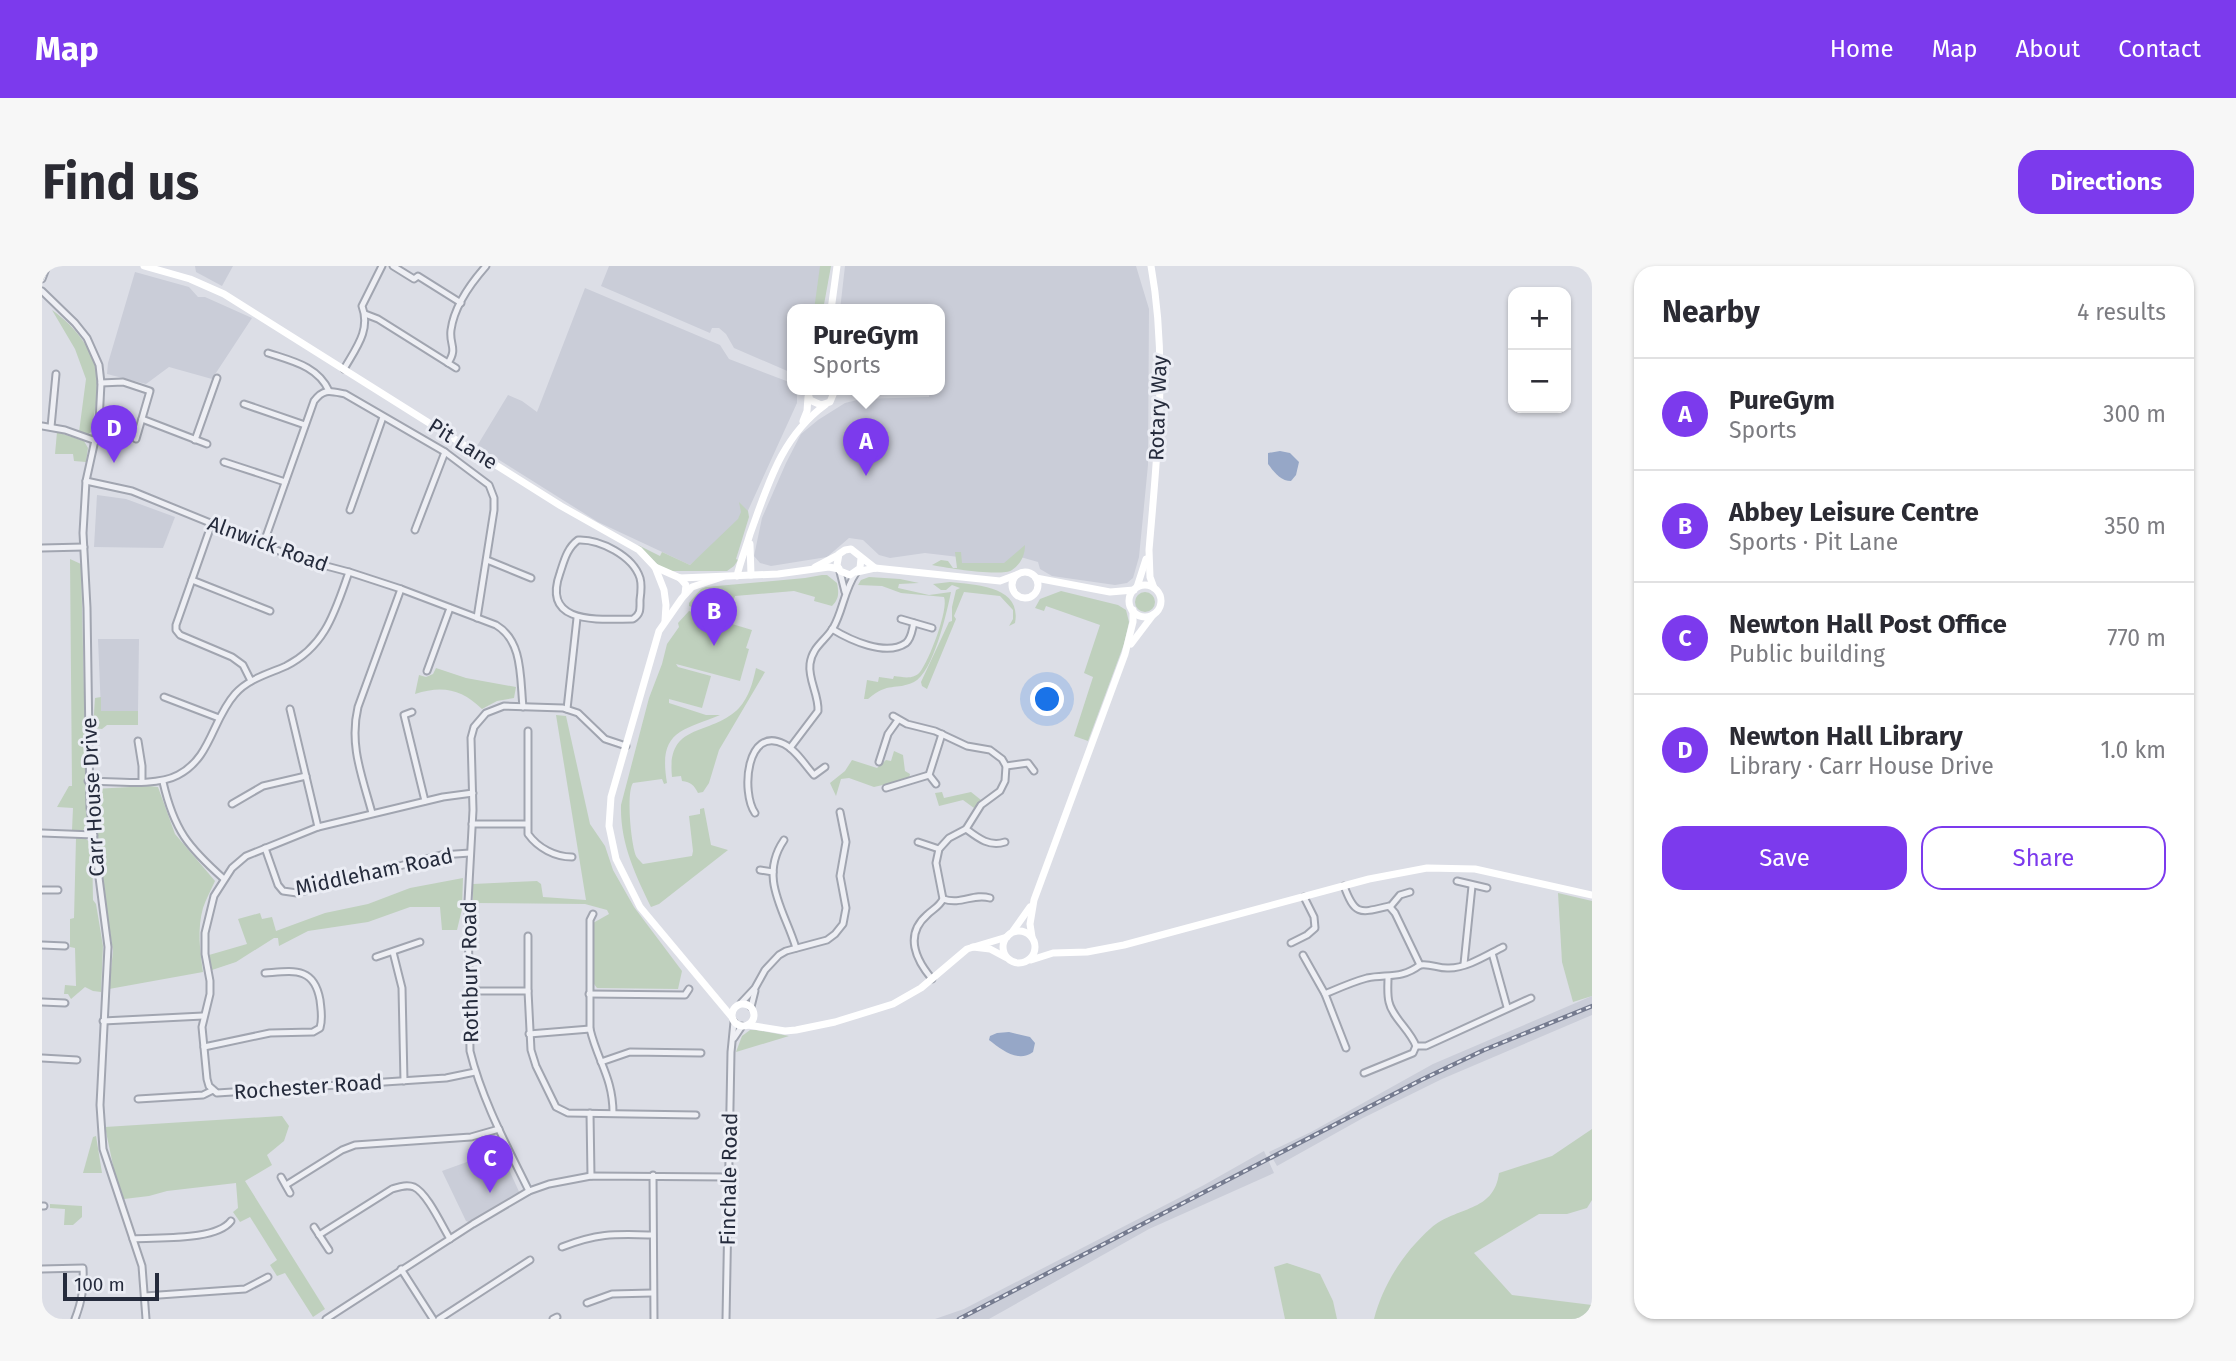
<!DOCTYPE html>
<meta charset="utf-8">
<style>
:root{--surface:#fff;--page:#f7f7f7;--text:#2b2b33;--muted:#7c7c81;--line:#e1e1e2;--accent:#7c3aed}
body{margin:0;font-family:"Fira Sans",sans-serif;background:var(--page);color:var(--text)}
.controls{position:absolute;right:21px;top:21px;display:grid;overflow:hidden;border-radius:14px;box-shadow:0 2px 5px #0004}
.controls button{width:63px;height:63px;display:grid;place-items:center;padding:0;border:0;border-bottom:2px solid var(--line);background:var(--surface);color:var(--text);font:35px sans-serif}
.scale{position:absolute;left:21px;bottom:18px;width:96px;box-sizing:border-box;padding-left:7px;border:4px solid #252b3c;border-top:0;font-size:19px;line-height:24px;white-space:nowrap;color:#252b3c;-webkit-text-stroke:5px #ebedf4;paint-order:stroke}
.you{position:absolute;left:1006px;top:434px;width:24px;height:24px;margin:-18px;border:5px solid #fff;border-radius:50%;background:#1a73e8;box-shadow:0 0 0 10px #1a73e833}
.badge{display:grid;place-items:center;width:46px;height:46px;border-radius:50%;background:var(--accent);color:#fff;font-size:23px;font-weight:700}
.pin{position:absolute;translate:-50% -58px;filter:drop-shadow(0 2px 4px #0008)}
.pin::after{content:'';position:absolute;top:37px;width:24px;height:21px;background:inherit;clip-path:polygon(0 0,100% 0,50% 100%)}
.popup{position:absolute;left:745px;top:38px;width:158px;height:91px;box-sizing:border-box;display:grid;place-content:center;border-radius:14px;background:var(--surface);filter:drop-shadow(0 2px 5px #0005);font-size:23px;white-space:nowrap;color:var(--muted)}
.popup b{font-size:26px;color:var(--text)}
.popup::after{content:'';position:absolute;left:50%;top:100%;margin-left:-14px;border:14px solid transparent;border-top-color:var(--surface)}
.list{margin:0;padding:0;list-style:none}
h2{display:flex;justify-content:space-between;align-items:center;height:91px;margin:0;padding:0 28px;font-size:30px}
h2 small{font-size:23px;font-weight:400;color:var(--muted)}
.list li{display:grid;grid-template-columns:46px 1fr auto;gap:21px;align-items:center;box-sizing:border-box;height:112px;padding:0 28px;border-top:2px solid var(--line)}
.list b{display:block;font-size:26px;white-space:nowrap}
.list p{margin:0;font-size:23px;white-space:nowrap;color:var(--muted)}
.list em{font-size:23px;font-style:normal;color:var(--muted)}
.actions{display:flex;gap:14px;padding:21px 28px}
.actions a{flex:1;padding:16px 0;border:2px solid var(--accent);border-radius:21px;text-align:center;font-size:24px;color:var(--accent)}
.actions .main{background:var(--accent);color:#fff}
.map{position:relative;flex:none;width:1550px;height:1053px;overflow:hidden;border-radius:21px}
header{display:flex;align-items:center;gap:42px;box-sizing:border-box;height:98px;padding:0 35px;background:var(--accent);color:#fff}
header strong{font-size:33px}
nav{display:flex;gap:38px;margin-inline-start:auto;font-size:24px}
.intro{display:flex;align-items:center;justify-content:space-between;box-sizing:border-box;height:168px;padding:0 42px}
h1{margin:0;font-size:49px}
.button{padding:18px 32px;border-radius:21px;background:var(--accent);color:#fff;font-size:24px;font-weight:700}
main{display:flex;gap:42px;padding:0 42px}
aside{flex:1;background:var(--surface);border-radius:21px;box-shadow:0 2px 5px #0004}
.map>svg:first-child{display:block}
.built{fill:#cacdd8}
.green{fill:#bfd0bd}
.water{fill:#96a7c7}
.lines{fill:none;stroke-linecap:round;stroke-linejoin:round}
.street-casing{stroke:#a1a5b0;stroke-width:9}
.street{stroke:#eeeff4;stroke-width:5}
.secondary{stroke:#fff;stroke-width:7}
.rail-casing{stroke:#757b8f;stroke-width:4.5}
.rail{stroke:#ebedf4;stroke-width:2;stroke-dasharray:5;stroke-linecap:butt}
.labels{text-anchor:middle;stroke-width:6;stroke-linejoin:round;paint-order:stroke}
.street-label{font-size:21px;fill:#252b3c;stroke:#ebedf4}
</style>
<header>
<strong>Map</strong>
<nav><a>Home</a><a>Map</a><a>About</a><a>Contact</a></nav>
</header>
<div class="intro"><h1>Find us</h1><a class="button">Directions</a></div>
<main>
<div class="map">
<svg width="1550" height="1053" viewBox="0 0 1550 1053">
<rect width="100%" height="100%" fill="#dcdee6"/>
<!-- built -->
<g class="built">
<polygon points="153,0 191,0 180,20 154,6"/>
<polygon points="567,0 784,0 777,44 750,44 750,107 692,82 684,68 677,62 670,62 668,67 559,20"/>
<polygon points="803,0 1094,0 1107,43 1106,199 1097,291 1091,312 1085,317 1073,319 1010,310 998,303 996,296 975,290 968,300 919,298 917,291 883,287 848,292 837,289 821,274 807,272 785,291 729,300 718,297 712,290 720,252 744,197 759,168 776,154 803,137 819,133 887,131 888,124 898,124 898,44 798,44"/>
<polygon points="93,6 147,21 156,31 163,31 210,52 170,113 127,101 104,118 65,108 66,97"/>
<polygon points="543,22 678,79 687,93 747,116 750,118 750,124 755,124 755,137 704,249 648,299 556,256 435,180 466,129 480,135 495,146"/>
<polygon points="55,229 84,233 133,251 121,282 52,281"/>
<polygon points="56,373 97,373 96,445 59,445"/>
<polygon points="1550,730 1550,749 1400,813 1321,852 1235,900 1227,886 1269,866 1391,798"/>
<polygon points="458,884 479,930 431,958 424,955 400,905"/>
<polygon points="1222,885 1232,907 1107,963 947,1053 893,1053 922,1043 1162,919"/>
</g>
<!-- green -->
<g class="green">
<polygon points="778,0 789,0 781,44 772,44"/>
<path d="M10 44C34 61 58 90 56 122 55 137 51 152 49 166L45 169 37 166 44 113 33 83Z"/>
<polygon points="15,166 42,175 46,182 44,196 32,195 31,188 13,188"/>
<polygon points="697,236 706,245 707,251 694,293 696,294 692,300 685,305 629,305 619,302 596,279 618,290 620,286 648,299 696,253 699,246"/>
<path d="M983 279C983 289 979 298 970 304 960 311 904 302 890 299L899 294 906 295 911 302H915L913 286H919L920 297H962Z"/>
<polygon points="28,293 39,298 45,553 43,562 40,565 30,564 31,542 15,541 27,520 30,520"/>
<path d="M780 309H785L795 317C797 327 797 333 790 340L772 335 773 331 752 325 693 330 691 336 687 335 679 351 647 340V337L659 323 664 321 763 312Z"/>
<path d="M827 311 858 313 877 317 857 318 856 322 887 329 909 326C905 346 891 407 872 416 853 425 847 415 826 433H822L825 414 836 416 837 411 851 413 852 410C861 411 871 414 878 406 887 395 907 343 902 331L859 327 840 320 816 319 819 314Z"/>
<path d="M908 316C935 319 980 320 973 357L967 360 971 353V344L958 330 922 326 912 350 914 353 885 423 880 420 879 416 907 356 910 355V341L914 324 918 322 910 319 904 324H899L891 318Z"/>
<polygon points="1019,325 1076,339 1084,344 1087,356 1082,378 1046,475 1032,470 1051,411 1042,407 1058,359 1004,340 1002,345 993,342 998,333"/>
<circle cx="1103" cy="336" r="10"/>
<path d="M647 345 710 364 704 382 707 383 698 415 634 398 636 401 669 410 660 442 627 433V437L664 449H678C639 465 616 465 625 517L622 518 620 513 591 517C584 527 589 578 594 590 594 591 600 597 601 598L650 590 651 585 647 550 658 548V543L662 542 669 579 686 584 617 638 609 641C593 608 578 577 579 539L607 432 620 398 625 378 637 361 636 357Z"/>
<path d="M394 402 424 412 474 421 472 432 455 435 440 443C420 423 400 419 373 428L377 409 384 411 391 408Z"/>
<path d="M714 402 723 406 677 484 667 517 661 526 656 527C652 519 649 516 640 515L639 510 630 511C624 455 669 471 697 442 707 431 711 416 714 402Z"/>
<polygon points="59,431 59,445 96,445 96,459 65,459 60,463 51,462 53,432"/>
<polygon points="514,449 524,450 548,558 563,580 571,604 592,641 640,705 636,723 555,722 552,718 551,657 567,648 565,644 543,638 431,637 431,618 495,615 499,618 501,631 544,634"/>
<polygon points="852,485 861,489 863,505 868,508 867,513 832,521 807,512 799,513 794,530 788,517 803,505 810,494 835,502 844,494 849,495"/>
<path d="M107 520 116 521 133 568 173 615C169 624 164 633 161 642 155 663 158 685 161 706L67 723 71 685 61 621 51 523Z"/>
<polygon points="900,526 902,532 929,526 939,534 932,542 921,534 897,540 893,527"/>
<polygon points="34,572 44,573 50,578 51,634 54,638 61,680 59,726 51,725 43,721 29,733 26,728 22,728 23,719 34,720 33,682 28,681 28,653 32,652"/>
<polygon points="421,612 420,643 415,664 400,664 398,641 368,641 326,656 266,665 237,680 236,672 232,672 194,696 170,704 167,689 205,678 196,653 218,647 220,653 230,651 234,665 283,647 326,638 368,622"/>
<polygon points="1516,627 1550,635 1550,730 1531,736 1520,696"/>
<polygon points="708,764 714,764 747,770 694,786 700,770"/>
<polygon points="240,850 247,860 242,875 225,889 230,899 203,915 283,1043 271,1051 243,1007 235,1010 228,999 235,994 208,951 198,956 191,946 196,942 194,917 125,925 107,930 82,933 72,904 63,861"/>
<path d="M1550 863V934L1545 942 1525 948H1497L1432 987 1470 1029 1550 1039V1053H1332C1341 1018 1362 986 1389 962 1414 940 1452 947 1457 907L1510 890Z"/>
<polygon points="54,870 60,907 41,907 51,871"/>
<polygon points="8,938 40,940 40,951 31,959 22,959 23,943 8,942"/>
<polygon points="1245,997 1278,1008 1291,1035 1295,1053 1243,1053 1232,1001"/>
</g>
<!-- water -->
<g class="water">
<path d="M1238 185 1248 187 1257 196 1254 209 1249 215C1239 215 1232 206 1226 198V187Z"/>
<path d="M967 766 988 771 993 777 991 786C976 797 960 784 947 774L948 770 955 767Z"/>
</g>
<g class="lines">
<!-- street casing -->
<g class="street-casing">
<g id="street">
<polyline points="351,0 372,13 376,10 419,37"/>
<polyline points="0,13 5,0"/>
<polyline points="0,25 33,57 45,72 57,99 59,117 57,156 44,215 41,267 45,342 48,542 66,681 58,839 61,883 100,1000 104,1053"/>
<polyline points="323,48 336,53 414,102"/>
<path d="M226 87C250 95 276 100 287 125"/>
<path d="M406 97C416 82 407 79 409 64 412 41 429 17 444 0"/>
<path d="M302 103C314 82 329 64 320 40L340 0"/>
<polyline points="59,117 81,116 108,125 94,173"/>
<polyline points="202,138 263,159"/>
<polyline points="100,153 165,178"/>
<polyline points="0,160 23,164 54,175"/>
<polyline points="9,161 14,108"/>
<polyline points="153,174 175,112"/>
<polyline points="182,196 243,216"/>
<path d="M44 215 90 225 254 292 307 306 359 323 454 359C481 375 478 411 481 441"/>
<polyline points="308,244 341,151"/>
<polyline points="170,257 134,359 134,364 138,369 190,391 201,399 209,415"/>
<polyline points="373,264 403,186"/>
<path d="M536 274C558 273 591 290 598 312 600 319 599 327 598 334 598 343 599 348 591 353 558 353 499 360 518 307 522 295 525 282 536 274Z"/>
<path d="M221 279 272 135C282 122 288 125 303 128L403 186 447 219 452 232V244L435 352"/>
<polyline points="0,282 42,281"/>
<polyline points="445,294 489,312"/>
<polyline points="798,306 803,326"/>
<polyline points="150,314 228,345"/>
<polyline points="859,353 890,362"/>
<path d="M790 363C808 374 844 391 864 377 870 372 870 363 872 357"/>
<polyline points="385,405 408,342"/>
<polyline points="122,431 177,452"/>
<polyline points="248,443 276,561"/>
<polyline points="525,443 535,352"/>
<polyline points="370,446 362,449 383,535"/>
<path d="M851 450 865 458 893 465 925 480 948 484 960 493 964 500 963 515 958 525 939 539 924 563 907 572 897 583 894 597 901 633C897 641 891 643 885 649 862 669 874 694 890 713"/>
<path d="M486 465V568C496 582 513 591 530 591"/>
<polyline points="96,475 100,500 100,515"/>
<path d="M748 482 776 445C777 429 766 414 768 398 770 381 783 375 791 362 801 345 802 324 814 307"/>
<polyline points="837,496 846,468 856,454"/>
<polyline points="964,500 986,497 992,505"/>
<polyline points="887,509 894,518"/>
<path d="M46 515C72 515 114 521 136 509 169 492 170 454 193 428 206 413 226 408 244 400 284 380 293 345 307 306"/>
<path d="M121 516C132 564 146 581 182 613"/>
<polyline points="844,522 887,509 900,468"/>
<polyline points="431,527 401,531 276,561 204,590 190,602 172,630 163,667 163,688 168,715 168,728 160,761 165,813 167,820 175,827 404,812 433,806"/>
<polyline points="190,538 221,520 264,510"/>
<path d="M330 547C320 510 307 479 316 441L359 323"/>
<path d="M713 547C699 527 704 459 742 478 754 484 763 499 772 509L783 501"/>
<polyline points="430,558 485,558"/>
<path d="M924 563C936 572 947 581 963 576"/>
<polyline points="0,567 52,569"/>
<path d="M742 574C716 612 743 645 754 682"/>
<polyline points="876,576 897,583"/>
<polyline points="223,582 236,619 241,625 255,627 399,589 428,587"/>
<polyline points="718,604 731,606"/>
<polyline points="1415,615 1445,622"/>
<path d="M1302 620C1313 650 1318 647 1347 640L1353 647 1378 699C1388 697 1397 703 1407 702 1425 702 1445 689 1461 681"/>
<polyline points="0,624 16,624"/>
<path d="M901 633C920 639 931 627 948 632"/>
<polyline points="1348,641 1358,629 1368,626"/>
<path d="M551 648 548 654V763C556 796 571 812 571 847"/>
<polyline points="486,670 486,725 489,784 494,800 514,841 526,847 654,849"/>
<polyline points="1249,677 1265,669 1273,662 1272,651 1262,631"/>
<polyline points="0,679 23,680"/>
<polyline points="351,686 360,722 362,815"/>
<polyline points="1450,687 1465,741"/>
<polyline points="1261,689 1283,728 1304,782"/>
<polyline points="334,691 378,676"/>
<polyline points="1422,698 1430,620"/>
<path d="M1346 712C1346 719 1345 728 1347 736 1350 751 1368 764 1374 780H1384L1489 732"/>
<polyline points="427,725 486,725"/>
<polyline points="547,728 643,729 647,723"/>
<path d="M1283 728C1297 722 1310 716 1325 712 1345 708 1360 713 1378 699"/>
<polyline points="0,736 23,737"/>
<polyline points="699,737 713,722 723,704 737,689 744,685 785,674 793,668 801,658 804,642 798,610 804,576 798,546"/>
<polyline points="709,741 713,725"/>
<polyline points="61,755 161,750"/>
<polyline points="487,768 548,763"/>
<polyline points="692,772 700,760"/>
<path d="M162 781 228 767 271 766 278 762C281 752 279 744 278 734 272 700 251 705 223 707"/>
<polyline points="0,792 35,794"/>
<polyline points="559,796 588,786 659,787"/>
<polyline points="1322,807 1371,787 1374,780"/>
<polyline points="96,833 161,829 171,824"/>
<polyline points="548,847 549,910"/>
<polyline points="611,909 612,1053"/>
<polyline points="239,911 248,927"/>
<polyline points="244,919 300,884 313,879 429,871 457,863"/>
<path d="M487 925C465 880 440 834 428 785L426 636 431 544 429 472 432 461 444 447 462 440 521 442 536 447 563 473 584 480"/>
<polyline points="0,940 2,940"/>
<polyline points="272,961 287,984"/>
<path d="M277 969 350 923C357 921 364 918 372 921 385 927 400 960 408 973"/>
<path d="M91 973C116 971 174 975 189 955"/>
<path d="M520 981C556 967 572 968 610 969"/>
<path d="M0 1003 41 1002C42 1021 40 1035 33 1053"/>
<polyline points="359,1003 391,1053"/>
<polyline points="103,1030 203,1023 226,1011"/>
<polyline points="545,1037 570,1028 610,1027"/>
<polyline points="284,1053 431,958 487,925 507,918 549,910 687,911"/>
<polyline points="397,1053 488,994"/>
<polyline points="511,1053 515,1051"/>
<polyline points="684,1053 689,786 692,756"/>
</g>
</g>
<!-- street -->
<use href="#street" class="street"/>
<!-- secondary -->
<g class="secondary">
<polyline points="102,0 148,13 182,28 519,240 597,284 613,301 622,324 624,339 623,355"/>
<path d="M1109 0C1126 94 1115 189 1107 284L1108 311 1112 322"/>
<polyline points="789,44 795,0"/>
<polyline points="765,124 768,134 779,139 788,136 793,124"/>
<polyline points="761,155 765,145 766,131"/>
<polyline points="708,278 709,309"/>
<polyline points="819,292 818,302 808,309 798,305 795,299 797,288 803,284 809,283 833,302"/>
<polyline points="613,301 638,312 644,319 643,328"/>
<polyline points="773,301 796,289"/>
<polyline points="815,306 833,302 958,315 974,309"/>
<circle cx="983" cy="319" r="13"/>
<path d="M695 310C698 296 704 282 708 268 726 219 739 171 783 139"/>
<polyline points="680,311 650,321 640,332 617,365 569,531 567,560 574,593 598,641 689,750"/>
<polyline points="638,312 736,308 787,301 797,303"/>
<polyline points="994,312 1068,326 1092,324"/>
<circle cx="1103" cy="335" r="16"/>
<polyline points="1095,321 1104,293"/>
<polyline points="1089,378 1111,349"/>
<circle cx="977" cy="681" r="16"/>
<polyline points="971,665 988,641"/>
<polyline points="990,671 988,658 992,634 1083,388 1091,356 1091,344"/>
<polyline points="931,681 948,683 963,691"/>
<polyline points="989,694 1011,687 1045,686 1082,679 1327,613 1385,602 1433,603 1550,629"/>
<circle cx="701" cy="749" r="11"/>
<polyline points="706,759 743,765 754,764 793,756 851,738 879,722 925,683 965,671"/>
</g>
<!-- rail casing -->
<g class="rail-casing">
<polyline id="rail" points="917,1053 1379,814 1442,784 1550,740"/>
</g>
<!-- rail -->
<use href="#rail" class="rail"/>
</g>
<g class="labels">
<!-- street labels -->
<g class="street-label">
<text transform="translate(1116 142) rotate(-88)" y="7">Rotary Way</text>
<text transform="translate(421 178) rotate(32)" y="7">Pit Lane</text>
<text transform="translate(226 278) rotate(20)" y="7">Alnwick Road</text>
<text transform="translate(51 531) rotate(-93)" y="7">Carr House Drive</text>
<text transform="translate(332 606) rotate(-12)" y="7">Middleham Road</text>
<text transform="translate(428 706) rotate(-91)" y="7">Rothbury Road</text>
<text transform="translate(266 821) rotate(-4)" y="7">Rochester Road</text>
<text transform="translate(687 913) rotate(-89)" y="7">Finchale Road</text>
</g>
</g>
</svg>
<div class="controls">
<button>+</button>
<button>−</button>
</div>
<div class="scale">100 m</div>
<div class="you"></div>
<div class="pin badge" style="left:824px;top:210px">A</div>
<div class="popup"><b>PureGym</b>Sports</div>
<div class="pin badge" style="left:672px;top:380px">B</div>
<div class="pin badge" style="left:448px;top:927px">C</div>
<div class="pin badge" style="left:72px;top:197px">D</div>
</div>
<aside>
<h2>Nearby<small>4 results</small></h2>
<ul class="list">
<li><span class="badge">A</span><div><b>PureGym</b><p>Sports</p></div><em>300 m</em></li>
<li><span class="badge">B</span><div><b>Abbey Leisure Centre</b><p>Sports · Pit Lane</p></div><em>350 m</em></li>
<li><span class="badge">C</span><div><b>Newton Hall Post Office</b><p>Public building</p></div><em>770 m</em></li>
<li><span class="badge">D</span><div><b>Newton Hall Library</b><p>Library · Carr House Drive</p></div><em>1.0 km</em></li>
</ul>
<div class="actions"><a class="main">Save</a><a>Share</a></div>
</aside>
</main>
